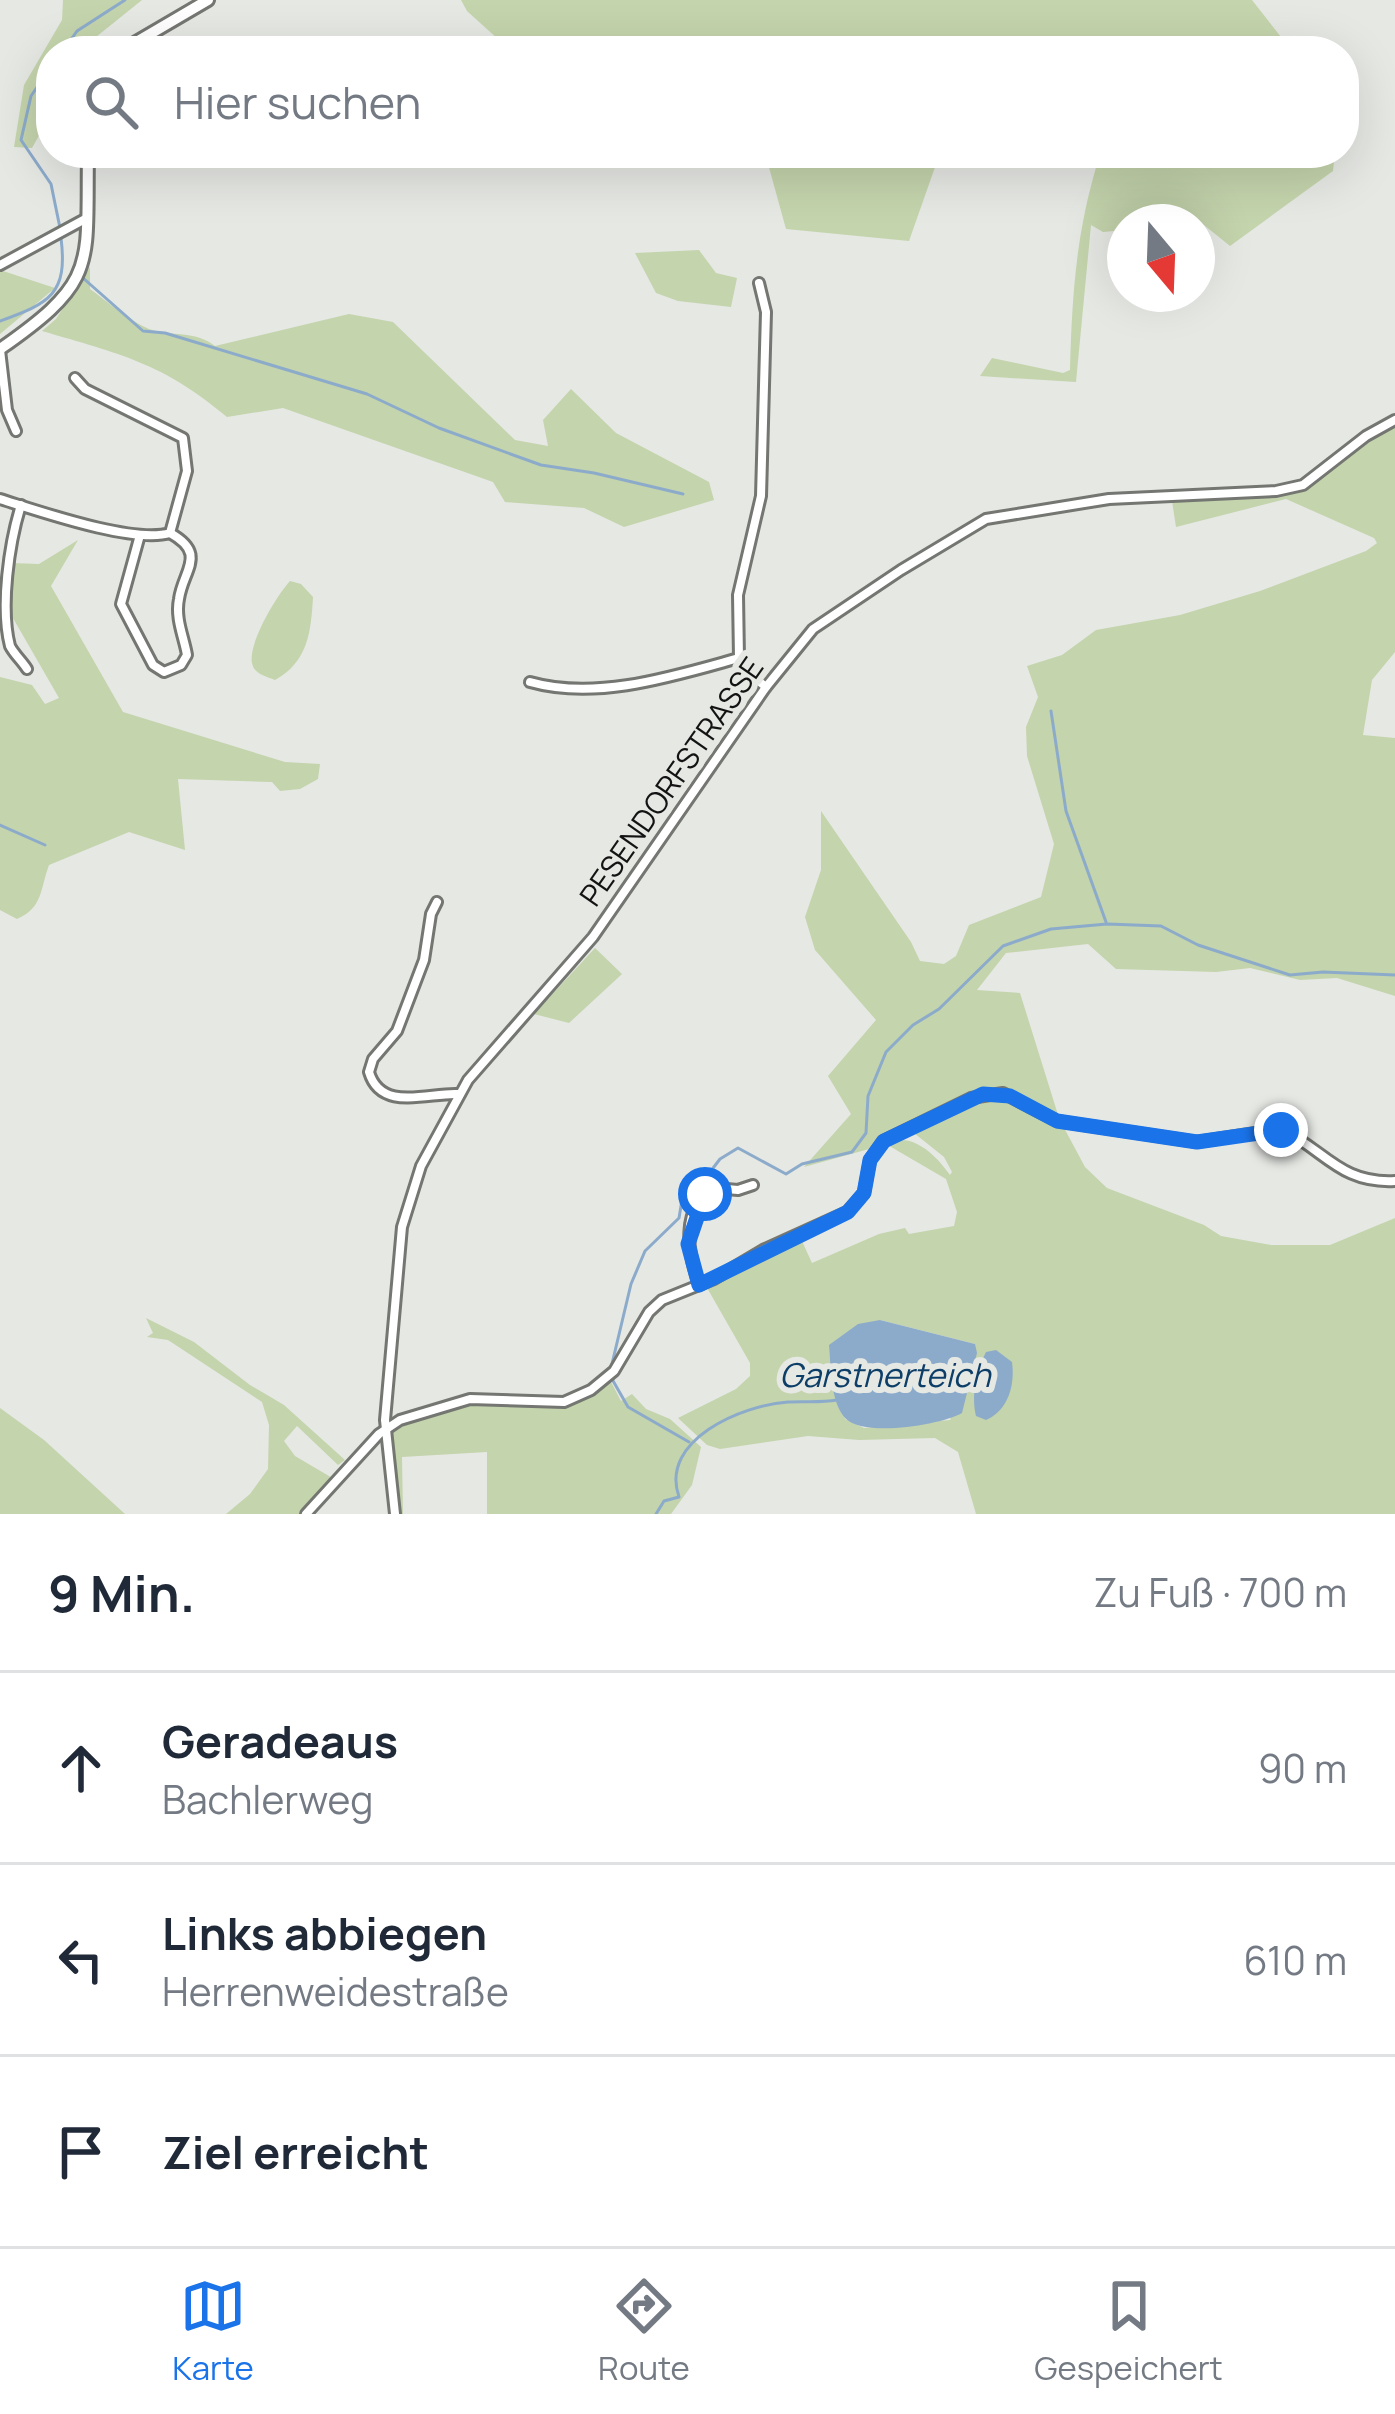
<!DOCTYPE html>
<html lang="de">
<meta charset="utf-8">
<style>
:root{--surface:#fff;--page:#f6f6f7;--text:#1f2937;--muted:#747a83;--line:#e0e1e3;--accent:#1a73e8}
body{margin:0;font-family:Manrope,sans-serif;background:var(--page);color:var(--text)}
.compass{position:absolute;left:1107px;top:204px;width:108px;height:108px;border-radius:50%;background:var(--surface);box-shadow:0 12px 48px #0002;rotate:161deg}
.stop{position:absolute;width:36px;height:36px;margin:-27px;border:9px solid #1a73e8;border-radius:50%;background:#fff}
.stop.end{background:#1a73e8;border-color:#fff;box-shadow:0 3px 12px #0008}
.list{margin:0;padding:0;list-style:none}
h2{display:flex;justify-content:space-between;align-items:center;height:156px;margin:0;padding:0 48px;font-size:51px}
h2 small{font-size:39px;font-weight:400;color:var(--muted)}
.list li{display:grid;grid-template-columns:78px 1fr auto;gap:36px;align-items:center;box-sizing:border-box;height:192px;padding:0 48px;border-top:3px solid var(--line)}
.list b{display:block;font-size:45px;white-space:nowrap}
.list p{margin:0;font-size:39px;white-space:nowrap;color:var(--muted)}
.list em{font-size:39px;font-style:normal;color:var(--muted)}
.icon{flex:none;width:66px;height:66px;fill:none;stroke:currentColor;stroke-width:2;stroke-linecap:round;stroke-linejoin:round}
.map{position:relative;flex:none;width:1395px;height:1514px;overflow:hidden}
.search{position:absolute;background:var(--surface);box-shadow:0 12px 48px #0002;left:36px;right:36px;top:36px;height:132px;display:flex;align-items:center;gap:30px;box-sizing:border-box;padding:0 42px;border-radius:48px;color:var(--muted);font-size:45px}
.sheet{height:732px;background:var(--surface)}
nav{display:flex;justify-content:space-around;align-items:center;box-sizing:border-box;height:168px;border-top:3px solid var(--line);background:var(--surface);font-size:33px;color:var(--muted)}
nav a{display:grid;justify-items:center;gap:6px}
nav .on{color:var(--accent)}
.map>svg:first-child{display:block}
.green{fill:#c4d4ac;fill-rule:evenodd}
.water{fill:#8cabcb}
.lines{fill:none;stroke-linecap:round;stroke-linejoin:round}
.stream{stroke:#8cabcb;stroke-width:3}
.street-casing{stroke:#747672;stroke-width:14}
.secondary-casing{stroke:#747672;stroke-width:16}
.street{stroke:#fff;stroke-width:8}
.secondary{stroke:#fff;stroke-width:10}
.route{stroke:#1a73e8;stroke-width:15}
.labels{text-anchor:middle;stroke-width:12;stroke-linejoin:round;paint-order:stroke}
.street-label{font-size:30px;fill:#121312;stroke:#e6e8e4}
.water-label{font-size:33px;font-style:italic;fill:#0d3e68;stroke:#e6e8e4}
</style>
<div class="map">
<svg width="1395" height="1514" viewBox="0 0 1395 1514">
<rect width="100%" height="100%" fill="#e6e8e4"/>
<!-- green -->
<g class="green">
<polygon points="63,0 142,0 91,41 86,51 51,51 51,114 32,148 14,147 24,85 62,20"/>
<polygon points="461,0 1252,0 1292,51 511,51 467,11"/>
<polygon points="765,153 940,153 909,241 786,229"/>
<path d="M1068 153H1335L1333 171 1230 246 1199 221 1125 222V230L1103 232 1091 225 1076 382 980 376 992 358 1063 373 1070 370C1072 295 1076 235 1097 164Z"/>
<polygon points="699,250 716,273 737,278 731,307 678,301 656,293 635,253"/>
<path d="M90 267V289C108 302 128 320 149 329 171 337 195 330 215 346L349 314 393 322 515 440 548 446 543 420 571 389 616 433 709 482 714 500 624 527 584 508 505 502 493 482 283 408 227 417C163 363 120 354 42 331L56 319Z"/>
<polygon points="0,270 55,288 0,334"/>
<polygon points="1395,423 1395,652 1372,680 1363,735 1395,738 1395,996 1337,978 1300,980 1250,968 1216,972 1116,969 1088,944 1006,953 977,990 1020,993 1059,1118 1008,1089 986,1089 887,1132 869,1149 804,1167 851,1114 828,1076 876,1020 815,950 805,917 821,870 821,811 911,942 920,961 944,964 956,956 969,925 1041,897 1054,844 1027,756 1026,727 1038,697 1027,666 1062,655 1096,630 1180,615 1260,591 1366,551 1377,543 1374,538 1286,499 1176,527 1172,501 1276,494 1302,489"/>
<path d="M78 540 51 586 123 712 285 762 320 764 318 779 300 789 280 791 272 782 178 779 185 850 129 832 49 865C40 889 43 908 17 919L0 910V677L32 685 45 704 59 698 6 606 11 563 39 564Z"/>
<path d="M290 581 301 584 313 597C311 632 308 662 275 680 265 676 254 674 252 663 248 643 277 595 290 581Z"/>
<polygon points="595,948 622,974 569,1023 534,1014"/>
<path d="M1004 1097 1043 1122 1063 1126 1085 1167 1107 1188 1204 1225 1221 1236 1271 1245H1330L1395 1218V1514H976L958 1452 935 1438 859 1440 808 1436 720 1449 707 1445 678 1418 736 1389 750 1376V1363L706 1286 801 1239 812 1263 879 1234 905 1228 909 1234 954 1226 957 1212 946 1179 886 1144C911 1130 936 1155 950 1175L952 1172 944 1157 914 1133V1129L978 1099ZM880 1320 975 1344 950 1420 864 1428 845 1419 832 1377Z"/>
<polygon points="146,1318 194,1342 250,1385 284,1405 345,1460 338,1465 297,1426 284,1441 295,1456 334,1479 302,1514 226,1514 250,1494 268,1469 269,1425 262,1402 168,1340 147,1337 153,1333"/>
<polygon points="610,1380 621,1401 632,1394 646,1409 670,1419 701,1447 692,1485 671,1514 487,1514 487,1452 402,1457 403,1514 397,1514 392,1434 402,1422 442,1408 488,1401 561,1404 583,1399"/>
<polygon points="0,1408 44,1440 125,1514 0,1514"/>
</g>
<!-- water -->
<g class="water">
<path d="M880 1320 975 1344 977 1353 962 1413C941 1425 863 1438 845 1418 830 1401 831 1366 829 1345L858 1324Z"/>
<path d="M996 1350 1012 1362C1015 1384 1009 1410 986 1420L976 1416C971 1396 976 1371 986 1352Z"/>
</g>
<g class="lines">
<!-- stream -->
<g class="stream">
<polyline points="63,51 77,31 125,0"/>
<polyline points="51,67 31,96 21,140 51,184 60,228"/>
<polyline points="83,278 143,331 165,333 367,394 439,428 541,465 594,473 683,494"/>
<path d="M0 321C50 303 68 294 61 238"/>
<polyline points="1051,711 1066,811 1106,922"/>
<polyline points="0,825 45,845"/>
<polyline points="611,1368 631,1284 645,1251 679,1218 684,1188 707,1176 720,1159 738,1148 786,1174 802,1164 852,1152 866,1133 868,1096 886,1052 913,1025 939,1009 1003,946 1051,929 1107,924 1161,926 1198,945 1290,975 1323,972 1395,975"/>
<polyline points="612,1379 628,1407 689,1442"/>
<path d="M656 1514 664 1501 679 1497C659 1440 742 1405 788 1402 804 1401 820 1403 837 1400"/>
</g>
<!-- street casing -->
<g class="street-casing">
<g id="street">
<polyline points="0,265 87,218"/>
<polyline points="759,283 766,312 761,496 738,595 739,658 746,671 766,687"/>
<polyline points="0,350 7,410 16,431"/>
<path d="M0 499C39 511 133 544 170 533L187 471 183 438 85 389 75 378"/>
<path d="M21 505C9 544 0 607 10 646 14 654 22 661 27 669"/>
<path d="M140 535 121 604 153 665 164 672 181 665 187 655C184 637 175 619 179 599 183 570 208 554 170 533"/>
<path d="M530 682C597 701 674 676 739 658"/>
<path d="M437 902 431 914 424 960 397 1031 373 1059 369 1072C381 1113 430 1092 458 1094"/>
<path d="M699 1284C688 1254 679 1207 715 1188L738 1190 753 1185"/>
<path d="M306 1514 379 1434 400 1420 470 1399 564 1402 591 1390 614 1371 649 1312 662 1300 714 1279 763 1250 847 1212 864 1193 870 1160 883 1141 971 1098 1003 1093 1057 1121 1197 1142 1281 1129C1325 1150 1340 1184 1395 1181"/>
<polyline points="395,1514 385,1420 402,1227 421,1166 468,1080 593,937 766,687 813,629 901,570 986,519 1109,499 1276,491 1303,485 1366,436 1395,420"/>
</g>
</g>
<!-- secondary casing -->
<g class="secondary-casing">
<g id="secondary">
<polyline points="121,51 208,0"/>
<path d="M0 349C99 280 86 267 88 153"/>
</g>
</g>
<!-- street -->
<use href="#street" class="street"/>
<!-- secondary -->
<use href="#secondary" class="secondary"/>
</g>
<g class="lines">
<!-- route -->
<polyline class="route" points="705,1194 688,1244 699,1285 848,1212 864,1193 870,1160 884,1141 983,1094 1010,1096 1057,1121 1197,1142 1281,1130"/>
</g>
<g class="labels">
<!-- street labels -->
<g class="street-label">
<text transform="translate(672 782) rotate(-55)" y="10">PESENDORFSTRASSE</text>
</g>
<!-- water labels -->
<g class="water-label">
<text x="885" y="1387">Garstnerteich</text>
</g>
</g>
</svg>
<svg class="compass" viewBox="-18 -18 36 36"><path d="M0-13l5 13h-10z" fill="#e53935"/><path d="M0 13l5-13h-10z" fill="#747a83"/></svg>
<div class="stop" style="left:705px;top:1194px"></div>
<div class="stop end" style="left:1281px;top:1130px"></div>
<div class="search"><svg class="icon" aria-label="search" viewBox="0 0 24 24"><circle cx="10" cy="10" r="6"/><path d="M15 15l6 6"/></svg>Hier suchen</div>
</div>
<section class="sheet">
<h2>9 Min.<small>Zu Fuß · 700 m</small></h2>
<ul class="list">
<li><svg class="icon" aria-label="ahead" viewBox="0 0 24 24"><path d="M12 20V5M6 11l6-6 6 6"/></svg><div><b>Geradeaus</b><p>Bachlerweg</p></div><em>90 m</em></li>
<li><svg class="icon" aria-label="left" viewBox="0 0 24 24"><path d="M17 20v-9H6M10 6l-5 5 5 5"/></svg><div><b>Links abbiegen</b><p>Herrenweidestraße</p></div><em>610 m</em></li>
<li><svg class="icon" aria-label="arrive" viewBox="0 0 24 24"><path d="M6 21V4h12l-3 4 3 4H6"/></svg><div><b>Ziel erreicht</b></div></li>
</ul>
</section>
<nav>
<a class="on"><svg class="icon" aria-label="map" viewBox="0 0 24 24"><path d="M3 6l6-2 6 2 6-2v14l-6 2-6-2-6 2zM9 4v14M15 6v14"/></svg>Karte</a>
<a><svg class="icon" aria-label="directions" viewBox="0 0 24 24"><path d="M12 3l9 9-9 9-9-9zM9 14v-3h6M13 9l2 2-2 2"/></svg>Route</a>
<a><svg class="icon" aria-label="saved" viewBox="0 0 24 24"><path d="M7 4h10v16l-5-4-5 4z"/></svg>Gespeichert</a>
</nav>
